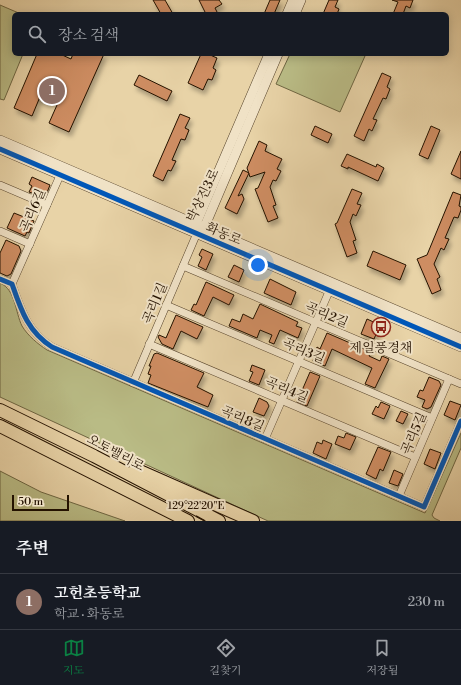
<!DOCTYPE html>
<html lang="ko">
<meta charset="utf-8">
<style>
:root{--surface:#171b24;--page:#20242c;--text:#f1f3f6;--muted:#9ea1a6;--line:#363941;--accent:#0b8043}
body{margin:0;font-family:"Libre Bodoni","Noto Serif KR",serif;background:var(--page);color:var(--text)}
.scale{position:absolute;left:12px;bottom:10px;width:57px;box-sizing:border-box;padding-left:4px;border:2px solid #241200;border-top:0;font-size:11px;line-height:14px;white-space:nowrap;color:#241200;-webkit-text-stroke:3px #f0e2c6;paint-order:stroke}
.you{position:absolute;left:258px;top:265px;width:14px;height:14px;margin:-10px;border:3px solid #fff;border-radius:50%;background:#1a73e8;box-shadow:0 0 0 6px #1a73e833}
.badge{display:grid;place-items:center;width:26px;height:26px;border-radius:50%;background:var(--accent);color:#fff;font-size:13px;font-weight:700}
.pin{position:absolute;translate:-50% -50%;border:2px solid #fff;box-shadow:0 1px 4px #0006}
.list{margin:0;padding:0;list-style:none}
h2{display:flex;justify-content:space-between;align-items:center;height:52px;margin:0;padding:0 16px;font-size:17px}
h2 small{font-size:13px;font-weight:400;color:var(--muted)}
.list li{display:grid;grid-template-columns:26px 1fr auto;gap:12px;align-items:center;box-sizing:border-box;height:56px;padding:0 16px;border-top:1px solid var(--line)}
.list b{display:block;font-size:15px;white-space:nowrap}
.list p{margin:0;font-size:13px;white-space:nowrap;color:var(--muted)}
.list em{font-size:13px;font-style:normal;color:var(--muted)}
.icon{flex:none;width:22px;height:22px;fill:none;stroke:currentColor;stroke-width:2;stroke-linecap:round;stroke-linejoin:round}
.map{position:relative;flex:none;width:461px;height:521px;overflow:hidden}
.search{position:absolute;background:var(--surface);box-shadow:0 2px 10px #0003;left:12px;right:12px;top:12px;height:44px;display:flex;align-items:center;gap:10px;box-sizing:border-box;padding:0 14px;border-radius:6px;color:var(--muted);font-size:15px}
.sheet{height:108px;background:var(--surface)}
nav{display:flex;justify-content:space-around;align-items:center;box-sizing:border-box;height:56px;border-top:1px solid var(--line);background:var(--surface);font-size:11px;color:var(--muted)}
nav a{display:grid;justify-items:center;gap:2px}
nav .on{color:var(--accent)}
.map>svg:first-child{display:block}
.green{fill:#b9bb85;stroke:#6e6642}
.building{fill:#ce8d62;stroke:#241200;filter:url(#shadow)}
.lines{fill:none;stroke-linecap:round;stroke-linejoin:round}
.minor-casing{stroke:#55422a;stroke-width:8}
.tertiary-casing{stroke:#55422a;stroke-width:10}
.trunk-casing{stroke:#241200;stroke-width:14}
.minor{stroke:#f0e2c6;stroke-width:7}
.tertiary{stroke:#f0e2c6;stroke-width:9}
.trunk{stroke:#e8d3a7;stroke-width:12}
.cycleway-casing{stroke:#f0e2c6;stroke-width:8}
.cycleway{stroke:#0057b8;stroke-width:5}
.ticks{fill:none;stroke:#241200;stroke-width:1.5}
.labels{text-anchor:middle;stroke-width:4;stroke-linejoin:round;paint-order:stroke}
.street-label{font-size:13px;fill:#241200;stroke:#f0e2c6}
.poi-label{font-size:13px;fill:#241200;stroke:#f0e2c6}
.ticks-label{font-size:10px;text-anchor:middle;fill:#241200;stroke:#f0e2c6;stroke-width:4;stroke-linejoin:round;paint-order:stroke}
</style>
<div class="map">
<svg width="461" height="521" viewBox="0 0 461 521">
<defs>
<filter id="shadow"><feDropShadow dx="2.5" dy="4.5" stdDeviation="2" flood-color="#0004"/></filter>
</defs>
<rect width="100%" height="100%" fill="#e8d3a7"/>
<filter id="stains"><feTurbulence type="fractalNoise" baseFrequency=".005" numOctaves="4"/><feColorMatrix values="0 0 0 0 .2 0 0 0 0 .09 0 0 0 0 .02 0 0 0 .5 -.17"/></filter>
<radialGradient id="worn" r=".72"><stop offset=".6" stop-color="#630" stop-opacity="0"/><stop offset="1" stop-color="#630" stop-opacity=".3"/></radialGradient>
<!-- green -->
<g class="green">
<polygon points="0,5 21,14 14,14 14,54 23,54 4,100 0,99"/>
<polygon points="290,54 361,54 365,56 340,112 276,84"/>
<path d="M0 283C16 290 15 312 22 326 28 336 38 344 47 350L425 513 461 433V448L432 515 434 518 440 521H268L0 397Z"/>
<polygon points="0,471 41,492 125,521 0,521"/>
</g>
<!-- building -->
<g class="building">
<polygon points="153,0 165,0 173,14 161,14"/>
<polygon points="199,0 219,0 222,4 215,8 218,14 206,14"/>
<polygon points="270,0 280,0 274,14 264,14"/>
<polygon points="329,0 338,0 335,7 339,9 337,14 323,14"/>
<polygon points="392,0 413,0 410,8 406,6 403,14 393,14 398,2"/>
<polygon points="37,54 60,54 71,59 73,54 104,54 69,132 49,123 65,87 47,80 32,116 14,108"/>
<polygon points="201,54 208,54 217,58 213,68 216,70 212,80 208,79 203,90 188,83"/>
<polygon points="382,73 391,77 387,87 390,89 386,99 383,98 373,119 377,120 372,131 369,129 364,141 354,136"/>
<polygon points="139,75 172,91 167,101 134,85"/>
<polygon points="180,114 190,118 185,128 189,130 185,140 181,139 172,160 176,161 171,171 168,170 163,181 153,176"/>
<polygon points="315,126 332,134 328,143 311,135"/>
<polygon points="431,126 440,130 428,159 419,155"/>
<polygon points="259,141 267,145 265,151 282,159 277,169 281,171 276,181 273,180 270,187 276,205 273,206 278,218 268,222 255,189 258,188 265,172 250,177 247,168"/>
<polygon points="461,151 461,179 451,174"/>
<polygon points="347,154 376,167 377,164 384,168 378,181 348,167 348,169 341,166"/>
<polygon points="243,170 249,173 238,196 242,194 244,199 237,214 225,208"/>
<polygon points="32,177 50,185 46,195 41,193 40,196 29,192 32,186 29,184"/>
<polygon points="352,189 362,193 357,204 361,205 356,216 353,214 350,222 356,240 353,241 357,253 347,257 335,224 337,223"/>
<polygon points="453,192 461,195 459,206 461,207 461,210 458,218 454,217 445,238 449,239 444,250 441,248 434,264 440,277 437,279 441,290 432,294 417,259 427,255"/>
<polygon points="14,213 34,221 29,233 27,232 25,236 7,228"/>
<polygon points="6,240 19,246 21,251 11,274 7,276 0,273 0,253"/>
<polygon points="202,249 213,254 206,270 198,266 202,257 199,255"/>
<polygon points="373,251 406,265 400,280 367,266"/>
<polygon points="234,265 244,270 239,282 228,277"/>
<polygon points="270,279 296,292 291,305 264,293"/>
<polygon points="206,282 234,295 229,305 213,297 204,316 191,310 194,304 196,305"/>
<polygon points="260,304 298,322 296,326 302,328 298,338 280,330 274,344 269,342 272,335 260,330 257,338 229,326 232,319 240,322 243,314 253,319"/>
<polygon points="176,315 203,327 197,339 181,331 173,349 162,344 158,337 159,335 166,338"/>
<polygon points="367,319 380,325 374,339 361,334"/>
<polygon points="327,333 371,352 369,356 380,361 382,356 389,359 375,388 365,384 372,368 332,349 325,366 313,361 317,347 320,349"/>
<polygon points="157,353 204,373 197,387 213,395 208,407 148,383 151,375 148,374 151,366 149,366 154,354"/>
<polygon points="252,365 265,370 259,385 249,381 253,372 250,371"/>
<polygon points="310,372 320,376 307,406 297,402"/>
<polygon points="429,377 439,381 441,385 431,407 427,409 422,407 425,400 417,397 420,390 423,391"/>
<polygon points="259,398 267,402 269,406 264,416 253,412"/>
<polygon points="450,401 461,405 455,420 444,415"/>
<polygon points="381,402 390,406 384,419 372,414 376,406 378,408"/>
<polygon points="401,411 408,414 403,424 396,421"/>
<polygon points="346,433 356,437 350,450 335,444 338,436 344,438"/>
<polygon points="323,440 332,444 326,459 313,453 317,442 322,444"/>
<polygon points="378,447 391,452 383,471 380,469 376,479 366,474"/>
<polygon points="430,449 441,453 435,469 424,464"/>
<polygon points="394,470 403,474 398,486 389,483"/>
</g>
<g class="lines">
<!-- minor casing -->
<g class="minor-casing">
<g id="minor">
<polyline points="0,185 47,205"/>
<polyline points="0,231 30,244"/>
<polyline points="183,266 461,384"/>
<path d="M0 279 12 284C21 310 28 332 52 347L424 507 461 421"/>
<polyline points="12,284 62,171"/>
<polyline points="166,305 432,418"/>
<polyline points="149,344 415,457"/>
<polyline points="133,383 197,233"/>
<polyline points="265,439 331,287"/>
<polyline points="399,496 449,379"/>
</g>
</g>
<!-- tertiary casing -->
<g class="tertiary-casing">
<g id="tertiary">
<polyline points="287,14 293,0"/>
<polyline points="295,14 301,0"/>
<polyline points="0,140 461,338"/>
<polyline points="0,149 461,347"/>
<polyline points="196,230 196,224 269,54"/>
<polyline points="199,231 204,228 278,54"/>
</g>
</g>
<!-- trunk casing -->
<g class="trunk-casing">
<g id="trunk">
<polyline points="0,410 94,456 219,521"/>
<polyline points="0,426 188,521"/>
<polyline points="135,469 253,521"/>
</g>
</g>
<!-- minor -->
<use href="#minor" class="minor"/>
<!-- tertiary -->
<use href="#tertiary" class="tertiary"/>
<!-- trunk -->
<use href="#trunk" class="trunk"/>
<!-- cycleway casing -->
<g class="cycleway-casing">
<g id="cycleway">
<polyline points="0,149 461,347"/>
<path d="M0 279 12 284C21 310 28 332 52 347L424 507 461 421"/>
</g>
</g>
<!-- cycleway -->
<use href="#cycleway" class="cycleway"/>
</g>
<!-- ticks -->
<path class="ticks" d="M196 516 205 521"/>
<!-- icons -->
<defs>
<g id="bus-ring" transform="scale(1)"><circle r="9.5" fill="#f0e2c6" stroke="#8f2418" stroke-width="1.5"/><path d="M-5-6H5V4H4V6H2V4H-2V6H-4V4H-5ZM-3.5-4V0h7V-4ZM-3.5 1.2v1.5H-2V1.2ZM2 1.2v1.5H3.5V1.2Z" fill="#8f2418"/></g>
</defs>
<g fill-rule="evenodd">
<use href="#bus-ring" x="381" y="327"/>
</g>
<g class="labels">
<!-- street labels -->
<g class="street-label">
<text transform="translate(202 195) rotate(-64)" y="5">박상진3로</text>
<text transform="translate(32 210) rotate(-67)" y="5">곡리6길</text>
<text transform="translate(224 233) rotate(23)" y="5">화동로</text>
<text transform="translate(154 303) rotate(-67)" y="5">곡리1길</text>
<text transform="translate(327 314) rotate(23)" y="5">곡리2길</text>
<text transform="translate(304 350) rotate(23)" y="5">곡리3길</text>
<text transform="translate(287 389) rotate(23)" y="5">곡리4길</text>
<text transform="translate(243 418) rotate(23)" y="5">곡리8길</text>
<text transform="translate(413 433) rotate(-67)" y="5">곡리5길</text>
<text transform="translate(116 452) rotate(28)" y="5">오토밸리로</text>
</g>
<!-- poi labels -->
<g class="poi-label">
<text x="381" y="352">제일풍경채</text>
</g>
</g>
<g class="ticks-label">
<text x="196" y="509">129°22'20"E</text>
</g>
<rect width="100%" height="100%" filter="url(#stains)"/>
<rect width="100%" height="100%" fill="url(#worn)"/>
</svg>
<div class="scale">50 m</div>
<div class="you"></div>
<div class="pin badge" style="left:52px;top:91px;background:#8d6e63">1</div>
<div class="search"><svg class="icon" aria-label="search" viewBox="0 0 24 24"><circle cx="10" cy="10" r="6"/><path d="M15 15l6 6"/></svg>장소 검색</div>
</div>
<section class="sheet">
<h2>주변<small></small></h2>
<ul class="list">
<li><span class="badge" style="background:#8d6e63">1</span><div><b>고헌초등학교</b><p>학교 · 화동로</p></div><em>230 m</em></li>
</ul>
</section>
<nav>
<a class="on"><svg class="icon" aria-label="map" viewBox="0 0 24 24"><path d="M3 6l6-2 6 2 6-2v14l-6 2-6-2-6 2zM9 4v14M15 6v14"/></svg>지도</a>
<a><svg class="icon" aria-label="directions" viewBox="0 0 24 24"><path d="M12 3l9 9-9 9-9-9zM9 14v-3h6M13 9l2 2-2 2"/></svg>길찾기</a>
<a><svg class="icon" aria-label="saved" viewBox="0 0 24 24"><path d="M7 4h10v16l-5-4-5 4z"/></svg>저장됨</a>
</nav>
